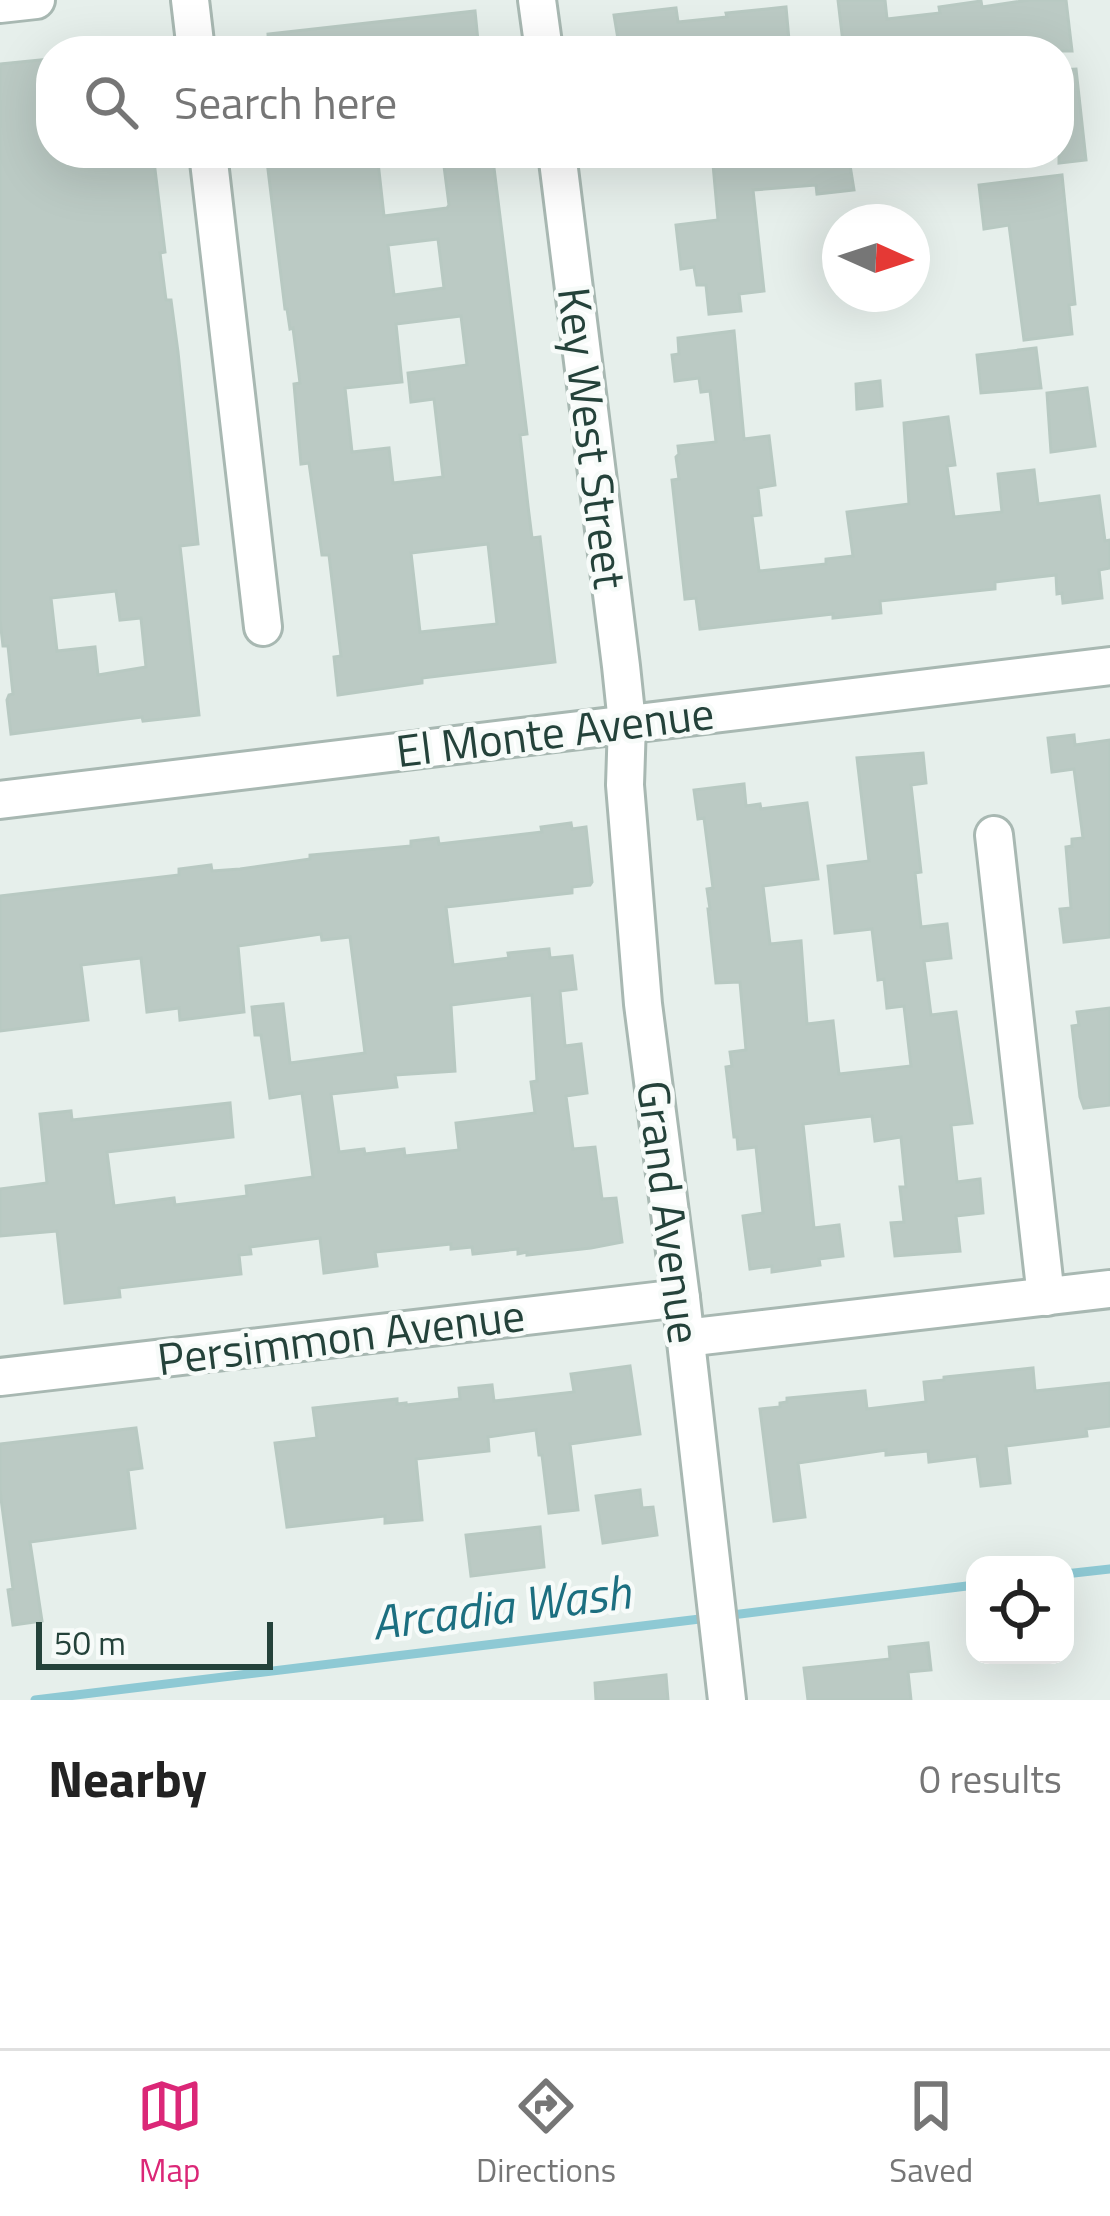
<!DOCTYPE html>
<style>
:root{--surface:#fff;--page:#f6f6f6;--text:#222;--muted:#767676;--line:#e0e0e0;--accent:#db2777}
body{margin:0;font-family:"Titillium Web",sans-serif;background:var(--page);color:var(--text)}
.controls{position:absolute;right:36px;bottom:36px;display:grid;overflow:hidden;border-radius:24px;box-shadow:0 12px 48px #0002}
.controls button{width:108px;height:108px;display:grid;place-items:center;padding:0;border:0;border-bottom:3px solid var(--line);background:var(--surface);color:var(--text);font:60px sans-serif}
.compass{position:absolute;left:822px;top:204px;width:108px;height:108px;border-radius:50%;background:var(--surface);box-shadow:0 12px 48px #0002;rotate:93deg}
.scale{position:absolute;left:36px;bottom:30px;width:237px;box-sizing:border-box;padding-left:12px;border:6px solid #24423a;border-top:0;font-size:33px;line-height:42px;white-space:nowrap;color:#24423a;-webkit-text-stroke:9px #f7fbf9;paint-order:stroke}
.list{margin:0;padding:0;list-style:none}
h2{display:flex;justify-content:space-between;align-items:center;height:156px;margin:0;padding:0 48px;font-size:51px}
h2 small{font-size:39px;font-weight:400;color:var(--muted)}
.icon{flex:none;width:66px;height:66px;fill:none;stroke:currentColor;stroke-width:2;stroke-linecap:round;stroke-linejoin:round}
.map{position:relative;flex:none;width:1110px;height:1700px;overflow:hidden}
.search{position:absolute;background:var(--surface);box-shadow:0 12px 48px #0002;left:36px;right:36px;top:36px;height:132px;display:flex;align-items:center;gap:30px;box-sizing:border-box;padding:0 42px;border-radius:48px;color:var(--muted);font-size:45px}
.sheet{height:348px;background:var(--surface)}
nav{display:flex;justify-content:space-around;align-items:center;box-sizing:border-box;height:168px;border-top:3px solid var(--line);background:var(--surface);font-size:33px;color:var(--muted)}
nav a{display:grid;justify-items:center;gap:6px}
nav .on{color:var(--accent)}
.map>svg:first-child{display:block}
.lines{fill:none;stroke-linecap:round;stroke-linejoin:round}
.stream{stroke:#8ec9d4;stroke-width:9}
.building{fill:#bbcac4;stroke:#b8c9c2;stroke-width:3;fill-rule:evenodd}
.minor-casing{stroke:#a8b8b2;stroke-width:42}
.minor{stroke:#fff;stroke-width:36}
.labels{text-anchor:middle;stroke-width:9;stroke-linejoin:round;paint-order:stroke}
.street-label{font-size:45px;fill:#24423a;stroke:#f7fbf9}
.water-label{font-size:48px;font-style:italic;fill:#1c6f80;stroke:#f7fbf9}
</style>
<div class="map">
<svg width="1110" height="1700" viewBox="0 0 1110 1700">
<rect width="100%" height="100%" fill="#e6efeb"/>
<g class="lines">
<!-- stream -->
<g class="stream">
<polyline points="1065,1574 1110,1569"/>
<polyline points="724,1616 975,1585"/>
<polyline points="35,1700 708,1618"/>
</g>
</g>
<!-- building -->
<g class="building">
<polygon points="838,0 885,0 887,19 940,13 939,7 981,1 982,7 1029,0 1066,0 1072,51 844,51"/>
<polygon points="786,7 790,51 620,51 614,15 676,8 678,22 727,17 726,13"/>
<polygon points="475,11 479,51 269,51 268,34"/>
<path d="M51 59V153H153L165 252 160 253 166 300H171L178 352 198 544 180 546 199 715 143 721 142 717 11 734 7 700 9 695 13 694 8 646H3L0 620V64ZM116 591 120 620 141 618 146 667 98 675 95 647 57 651 51 598Z"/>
<polygon points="1076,69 1086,160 1059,163 1059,70"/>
<path d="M266 153H377L384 216 447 208 449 205 444 166 493 160 527 434 520 435 528 506 532 538 540 537 555 662 422 678V683L338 695 334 657 341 656 329 555H322L309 463 301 464 294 384 300 383 293 328 290 329 287 309H285ZM438 239 444 288 394 295 388 245ZM461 316 467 365 408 373 411 402 434 399 443 477 393 483 389 448 352 452 345 388 402 382 396 324ZM488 544 497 624 420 632 411 553Z"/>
<polygon points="712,153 790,153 791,156 829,153 830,161 849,159 854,190 817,194 816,185 753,190 764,291 739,294 741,311 709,314 706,285 697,285 694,267 681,269 676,225 718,220"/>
<polygon points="1062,175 1075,304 1069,305 1072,334 1024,340 1009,225 984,229 979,185"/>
<polygon points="734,331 744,439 769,436 775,485 758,488 761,515 752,516 759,571 826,564 826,559 853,556 847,512 909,504 904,423 948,417 955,465 947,466 954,517 1002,512 998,474 1034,470 1038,504 1099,496 1105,541 1110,540 1110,568 1099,570 1102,598 1063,603 1062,593 1057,594 1056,575 995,582 995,589 880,601 881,613 833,618 833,614 700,629 696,598 685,599 672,480 679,479 676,457 679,454 678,446 716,442 710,391 701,392 699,378 675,381 672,355 679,354 678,338"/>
<polygon points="1036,348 1041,388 981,393 977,355"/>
<polygon points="880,381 882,406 857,409 856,384"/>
<polygon points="1087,388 1095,446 1051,452 1047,393"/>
<polygon points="1074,735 1075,745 1110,740 1110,937 1064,942 1060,909 1071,908 1066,847 1072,846 1072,839 1083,838 1074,769 1052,772 1048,738"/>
<polygon points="923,753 926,783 911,785 921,872 915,873 921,927 947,924 951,958 924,961 931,1015 956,1012 972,1123 951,1125 957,1182 980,1179 983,1213 956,1216 960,1251 895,1256 891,1223 904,1222 900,1187 906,1187 901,1137 875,1141 872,1116 803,1124 814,1228 839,1225 843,1256 819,1259 820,1265 772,1272 772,1266 750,1269 743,1216 763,1213 756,1147 738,1149 737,1137 734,1137 726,1067 732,1066 730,1052 746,1050 740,982 716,983 708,909 710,909 707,889 713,888 704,818 698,819 694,790 744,784 746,806 760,804 761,809 807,803 818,879 763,886 770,944 801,941 807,1024 833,1021 839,1074 911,1066 904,1006 887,1008 884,979 878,980 872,929 835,933 828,866 869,861 857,758"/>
<path d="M571 823 572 829 586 827 592 882 590 885 572 887V893L446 907 453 965 509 958 508 953 549 949 550 958 572 956 576 989 560 991 565 1046 581 1044 587 1093 566 1096 573 1149 595 1147 602 1199 616 1198 622 1242 591 1248 527 1255V1252L518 1254V1249L473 1254 472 1247 451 1249V1244L375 1252 377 1266 324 1273 320 1238 250 1247 251 1254 239 1255 241 1274 119 1288 120 1297 65 1303 57 1231 0 1236V1189L47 1183 40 1114 71 1111 72 1120 230 1103 233 1137 107 1152 114 1206 174 1198 175 1205 247 1196 246 1186 313 1177 302 1093 270 1098 261 1035H255L252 1007 283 1004 290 1063 365 1053 350 937 322 940 321 934 238 946 244 1012 180 1020 179 1008 147 1012 141 958 81 965 88 1020 0 1031V896L179 875V869L211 865 212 871 240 869 310 859V855L411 846V841L438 838 439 844 542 832 541 827ZM532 995 537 1081 531 1082 535 1113 456 1123 459 1150 405 1156 404 1149 365 1154 364 1149 339 1152 331 1094 397 1087 395 1075 455 1071 451 1005Z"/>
<polygon points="1110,1008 1110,1105 1084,1108 1080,1097 1072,1026 1079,1025 1077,1012"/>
<polygon points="630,1366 640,1434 570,1444 578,1510 549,1513 542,1455 539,1455 536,1430 488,1437 489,1451 416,1459 422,1520 385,1523 385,1516 287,1527 275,1443 317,1438 313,1408 397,1399 397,1404 406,1403 406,1405 460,1399 459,1388 492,1385 494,1401 574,1392 571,1374"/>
<polygon points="1033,1368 1035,1391 1110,1383 1110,1426 1086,1429 1087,1436 1006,1446 1010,1483 981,1486 977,1456 929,1462 928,1451 886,1455 886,1450 798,1463 805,1517 774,1521 760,1409 780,1407 780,1403 787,1402 787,1398 865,1391 867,1409 926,1402 924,1382 944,1380 944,1377"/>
<polygon points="136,1428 142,1468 128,1470 135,1528 30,1542 42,1621 13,1625 8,1590 13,1589 0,1491 0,1444"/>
<polygon points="640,1490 642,1508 653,1507 657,1535 603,1543 596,1496"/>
<polygon points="540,1527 544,1567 471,1576 466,1535"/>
<polygon points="928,1643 931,1670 908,1672 911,1700 808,1700 804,1668 890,1659 889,1647"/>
<polygon points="666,1675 668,1700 596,1700 595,1683"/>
</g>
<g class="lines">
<!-- minor casing -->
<g class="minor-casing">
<g id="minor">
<polyline points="190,0 196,51"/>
<polyline points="537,0 544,51"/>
<polyline points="0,4 36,0"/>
<polyline points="208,153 263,627"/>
<polyline points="557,153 621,666 627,723 625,785 643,1004 681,1298 727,1700"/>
<polyline points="0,800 1110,666"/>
<polyline points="994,835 1046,1297"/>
<polyline points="685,1338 1110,1289"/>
<polyline points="0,1377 681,1298"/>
</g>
</g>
<!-- minor -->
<use href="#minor" class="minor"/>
</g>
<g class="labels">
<!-- street labels -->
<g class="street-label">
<text transform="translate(592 438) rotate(83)" y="16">Key West Street</text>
<text transform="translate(555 732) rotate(-7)" y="16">El Monte Avenue</text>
<text transform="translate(669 1212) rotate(83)" y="16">Grand Avenue</text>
<text transform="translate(341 1337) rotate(-7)" y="16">Persimmon Avenue</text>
</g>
<!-- water labels -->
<g class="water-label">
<text transform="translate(501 1607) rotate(-7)" y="17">Arcadia Wash</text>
</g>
</g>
</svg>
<div class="controls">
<button><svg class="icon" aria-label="locate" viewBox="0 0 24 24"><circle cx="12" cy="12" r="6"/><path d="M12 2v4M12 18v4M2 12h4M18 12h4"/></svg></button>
</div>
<svg class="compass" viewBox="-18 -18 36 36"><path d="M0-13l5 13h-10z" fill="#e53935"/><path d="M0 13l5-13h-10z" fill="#767676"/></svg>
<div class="scale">50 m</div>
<div class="search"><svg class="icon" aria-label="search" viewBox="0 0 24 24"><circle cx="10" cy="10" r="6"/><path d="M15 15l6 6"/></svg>Search here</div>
</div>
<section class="sheet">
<h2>Nearby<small>0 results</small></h2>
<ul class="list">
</ul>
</section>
<nav>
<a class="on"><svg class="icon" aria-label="map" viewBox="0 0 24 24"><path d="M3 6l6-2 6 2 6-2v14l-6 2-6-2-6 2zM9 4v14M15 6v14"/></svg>Map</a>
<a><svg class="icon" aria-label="directions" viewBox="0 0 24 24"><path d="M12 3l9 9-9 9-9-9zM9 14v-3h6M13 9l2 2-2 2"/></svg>Directions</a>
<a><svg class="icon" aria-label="saved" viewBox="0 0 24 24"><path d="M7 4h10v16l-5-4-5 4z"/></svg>Saved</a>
</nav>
